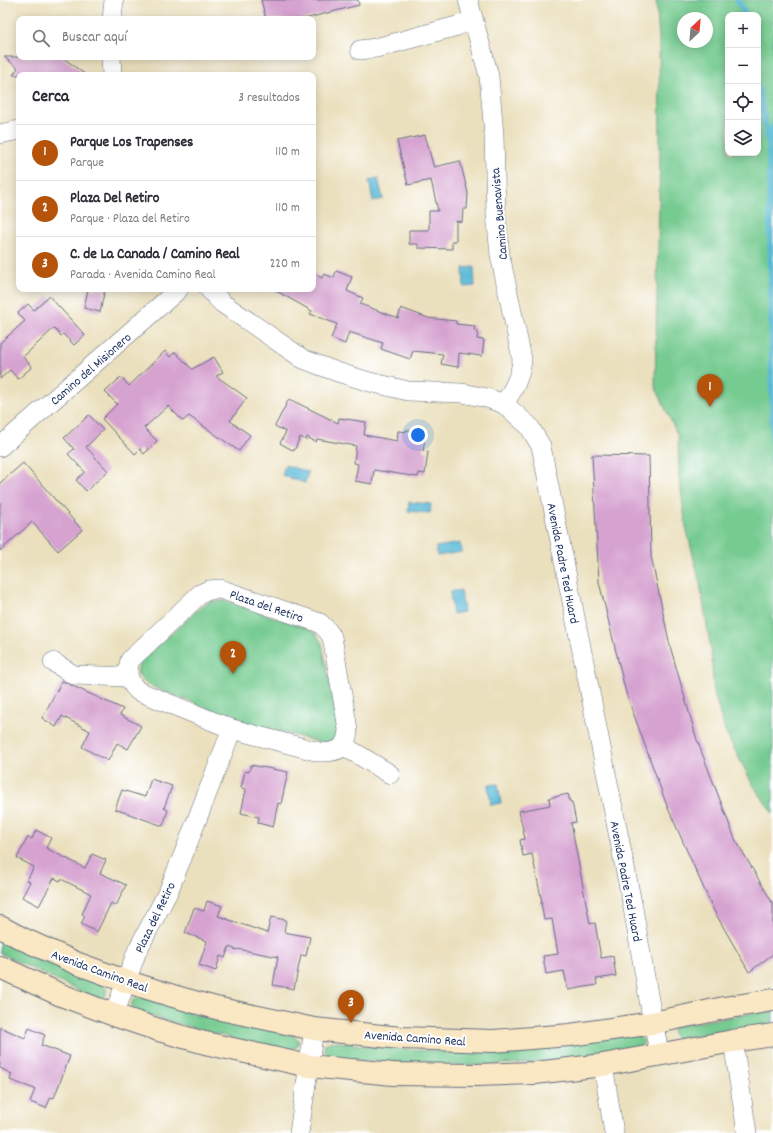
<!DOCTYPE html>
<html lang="es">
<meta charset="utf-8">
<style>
:root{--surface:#fff;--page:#f2f2f3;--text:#2b2b33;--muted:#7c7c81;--line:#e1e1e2;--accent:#b45309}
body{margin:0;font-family:Dekko,sans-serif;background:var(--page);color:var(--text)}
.controls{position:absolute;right:12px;top:12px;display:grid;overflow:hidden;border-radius:8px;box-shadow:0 2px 10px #0003}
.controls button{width:36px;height:36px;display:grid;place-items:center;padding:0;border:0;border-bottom:1px solid var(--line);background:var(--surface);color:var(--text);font:20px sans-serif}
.compass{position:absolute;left:677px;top:12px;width:36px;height:36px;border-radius:50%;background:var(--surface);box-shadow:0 2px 10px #0003;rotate:26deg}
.you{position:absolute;left:418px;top:435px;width:14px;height:14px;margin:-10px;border:3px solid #fff;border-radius:50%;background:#1a73e8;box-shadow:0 0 0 6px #1a73e833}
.badge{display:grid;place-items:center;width:26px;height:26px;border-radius:50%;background:var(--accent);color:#fff;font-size:13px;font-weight:700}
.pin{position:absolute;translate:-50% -33px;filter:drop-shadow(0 1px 2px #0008)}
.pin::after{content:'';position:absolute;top:21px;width:14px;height:12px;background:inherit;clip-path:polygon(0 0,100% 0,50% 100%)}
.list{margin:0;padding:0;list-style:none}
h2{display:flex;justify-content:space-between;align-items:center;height:52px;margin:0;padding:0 16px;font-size:17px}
h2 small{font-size:13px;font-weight:400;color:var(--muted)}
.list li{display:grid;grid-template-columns:26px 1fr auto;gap:12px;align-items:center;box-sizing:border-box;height:56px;padding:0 16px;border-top:1px solid var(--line)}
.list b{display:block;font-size:15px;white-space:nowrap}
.list p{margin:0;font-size:13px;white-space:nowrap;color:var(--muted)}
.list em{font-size:13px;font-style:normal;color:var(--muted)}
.icon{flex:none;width:22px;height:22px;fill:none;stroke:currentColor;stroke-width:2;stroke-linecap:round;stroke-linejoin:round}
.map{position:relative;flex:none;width:773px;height:1133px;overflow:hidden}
.search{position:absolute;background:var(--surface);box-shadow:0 2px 10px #0003;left:16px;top:16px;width:300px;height:44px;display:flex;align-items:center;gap:10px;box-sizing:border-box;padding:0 14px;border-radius:8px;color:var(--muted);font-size:15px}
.panel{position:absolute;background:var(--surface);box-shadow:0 2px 10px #0003;left:16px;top:72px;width:300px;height:220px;border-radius:8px}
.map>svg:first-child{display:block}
.green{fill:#74cb90;stroke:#487d77;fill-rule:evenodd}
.water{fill:#58b9d7;stroke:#3a749a}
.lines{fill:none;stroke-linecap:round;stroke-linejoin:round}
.stream{stroke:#58b9d7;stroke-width:5.5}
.building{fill:#d6a2d0}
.street-casing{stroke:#646d7f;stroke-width:20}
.secondary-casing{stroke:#646d7f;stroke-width:24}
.street{stroke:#fff;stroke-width:19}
.secondary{stroke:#fae7c3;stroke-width:22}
.labels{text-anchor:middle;stroke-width:4;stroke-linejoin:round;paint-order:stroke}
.street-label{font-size:13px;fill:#1b2f5e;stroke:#fff}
</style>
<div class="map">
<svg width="773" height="1133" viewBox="0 0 773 1133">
<rect width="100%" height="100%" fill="#fff"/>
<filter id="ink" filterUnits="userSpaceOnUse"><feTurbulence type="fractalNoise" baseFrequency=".025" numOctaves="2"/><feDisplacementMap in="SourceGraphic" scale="8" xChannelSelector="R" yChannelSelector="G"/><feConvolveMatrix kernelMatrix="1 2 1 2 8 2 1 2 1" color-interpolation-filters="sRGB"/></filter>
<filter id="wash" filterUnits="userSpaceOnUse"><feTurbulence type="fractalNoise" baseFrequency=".012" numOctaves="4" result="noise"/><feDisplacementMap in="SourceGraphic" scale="16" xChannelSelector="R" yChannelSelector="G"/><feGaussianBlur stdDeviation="0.9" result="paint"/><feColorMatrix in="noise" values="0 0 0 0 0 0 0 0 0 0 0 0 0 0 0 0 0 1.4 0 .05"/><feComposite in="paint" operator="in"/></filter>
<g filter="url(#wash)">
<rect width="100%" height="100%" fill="#ebe0bd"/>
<!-- green -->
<g class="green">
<path d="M656 0H773V814L752 783 725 731 714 693 711 651 700 583 686 527 679 476 678 436 655 386 660 156 659 38ZM728 15H758V153H728ZM683 18H707V42H683Z"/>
<path d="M212 601H226L309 629 317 635 322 644 339 727 338 735 332 741 322 743 232 718 148 685C138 677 135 675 140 662L201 607Z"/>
<polygon points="0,938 103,984 106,988 106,995 102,998 93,997 47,976 0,953"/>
<path d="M141 996C189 1016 242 1026 293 1035L299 1040 297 1047 290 1050 235 1039 139 1013 131 1005 134 999Z"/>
<polygon points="773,1010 773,1024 745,1028 680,1039 675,1038 672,1030 676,1026"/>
<path d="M636 1035 644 1041 640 1049C574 1060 505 1067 437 1065 405 1065 374 1061 342 1059L329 1055 324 1051 325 1044 332 1041 374 1047 436 1051H494Z"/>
</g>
<!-- water -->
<g class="water">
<polygon points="378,178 383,199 373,201 369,180"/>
<polygon points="474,267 475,286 464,287 463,268"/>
<polygon points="285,465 308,472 305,483 282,475"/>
<polygon points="409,502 431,504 430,513 408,511"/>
<polygon points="460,543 462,552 437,556 436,547"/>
<polygon points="461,590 464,612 453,614 450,592"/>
<polygon points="498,784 501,803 491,805 488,785"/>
</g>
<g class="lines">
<!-- stream -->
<g class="stream">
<polyline points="737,0 744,11 745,15"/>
<polyline points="758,86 768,140"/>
<polyline points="773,126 769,143 773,464"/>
</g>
</g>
<g id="blocks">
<!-- building -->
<g class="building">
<polygon points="261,0 358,0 359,5 304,19 266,19"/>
<polygon points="4,57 62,57 86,75 13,75 18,68"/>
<polygon points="425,135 433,165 434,167 460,161 468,193 467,209 463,209 462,222 456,221 456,241 452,241 452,249 418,248 418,244 409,244 409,230 429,230 429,211 438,211 431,180 408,185 397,141"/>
<polygon points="336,271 352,277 347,291 363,298 360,304 398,318 401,308 428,318 456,321 456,324 475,326 474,330 478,331 477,339 484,340 482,356 459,353 458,367 441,364 443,354 413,351 410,359 381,349 383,343 349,332 345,344 331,338 337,324 310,314 312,311 273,289 313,289 313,273 322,278 324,274 334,278"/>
<polygon points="88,289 105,289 100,312 84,308"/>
<polygon points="49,296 85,335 74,345 63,334 61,336 54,328 23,357 32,367 18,379 10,370 0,379 0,343 25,321 18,313 28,304 34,310"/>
<polygon points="165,351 170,357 175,352 192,369 214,357 223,372 216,376 247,398 230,421 250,435 239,451 189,416 183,421 168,406 144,428 157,441 144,454 140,449 135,454 102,419 117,404 105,392 121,377 129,386"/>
<polygon points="289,399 338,423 339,418 366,422 364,435 397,441 398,431 406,432 406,430 426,432 423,451 428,452 425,474 419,473 418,477 374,470 372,484 355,481 358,464 354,463 356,446 317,439 316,442 307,437 306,440 300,437 294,451 280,443 286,432 275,426"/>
<polygon points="89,415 103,430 86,447 108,471 86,491 76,480 85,472 68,454 74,449 64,438"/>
<polygon points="592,455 649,456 651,556 670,646 697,740 735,839 773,904 773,954 749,972 713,909 667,806 626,693 599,582"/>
<polygon points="23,463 82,530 58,551 32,522 0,551 0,483"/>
<polygon points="62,681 123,709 120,715 141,726 128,749 117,743 108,761 82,747 90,731 62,716 56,727 42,718"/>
<polygon points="251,765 288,772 281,804 278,803 273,827 258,823 259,817 241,813 246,789 241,788 245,771 249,772"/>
<polygon points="151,779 172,786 164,808 168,810 163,826 115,809 122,790 145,797"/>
<polygon points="568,794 570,802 572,802 576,822 571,823 590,924 595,923 601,958 613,956 616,976 596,979 597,985 568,990 564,971 546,974 543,956 558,954 552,919 544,920 541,902 542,902 532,854 523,856 520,840 525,839 519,811 550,805 549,798"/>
<polygon points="36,830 51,838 46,848 85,868 92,854 106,860 100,873 126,885 116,906 111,903 97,932 81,924 85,916 82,914 91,894 61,879 60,881 54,878 39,906 22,897 30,882 27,880 34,867 17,858 28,837 32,839"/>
<polygon points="207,901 222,906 218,916 267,933 271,917 286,920 284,932 310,937 306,956 301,955 294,989 273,985 278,957 238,949 237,950 229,947 225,958 220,956 216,971 199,965 207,941 185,933 194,908 204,911"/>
<polygon points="0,1027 25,1038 29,1028 45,1035 41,1045 70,1056 54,1098 51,1097 46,1108 30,1102 35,1089 10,1080 12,1074 0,1068"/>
</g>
</g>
</g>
<g filter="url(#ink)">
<use href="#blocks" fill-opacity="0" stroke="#646d7f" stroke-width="1"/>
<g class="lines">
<!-- street casing -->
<g class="street-casing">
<g id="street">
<path d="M468 0 489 76 494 135 496 214 500 255 522 359C521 376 513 390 504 404"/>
<polyline points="112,19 114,0"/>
<polyline points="360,50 376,48 457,26 473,20"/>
<polyline points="111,57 112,75"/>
<polyline points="0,134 19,130"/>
<polyline points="209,289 222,303 303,359 337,372 370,382 408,391 462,393 487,398 504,404 529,426 541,446 633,908 653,1023 660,1055"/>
<polyline points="0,447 179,289"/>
<path d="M220 589 320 623 327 630 332 637 348 729C347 749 338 753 319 752L232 729 138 691C128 682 126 673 130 660L200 594 209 590Z"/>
<polyline points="53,662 74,675 128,677"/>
<polyline points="344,746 390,774"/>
<polyline points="114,1015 137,951 168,892 184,853 232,729"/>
<polyline points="733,1041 747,1133"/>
<polyline points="603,1065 614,1133"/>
<polyline points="299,1133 314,1029"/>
</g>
</g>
<!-- secondary casing -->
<g class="secondary-casing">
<g id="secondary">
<polyline points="0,927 23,939 76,963 125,981 173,996 216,1008 314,1029 401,1038 493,1041 570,1035 653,1023 724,1008 773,1000"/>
<polyline points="0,967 61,995 114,1015 162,1031 205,1043 309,1066 393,1074 476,1075 535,1073 603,1065 733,1041 773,1035"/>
</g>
</g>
<!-- street -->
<use href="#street" class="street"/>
<!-- secondary -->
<use href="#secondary" class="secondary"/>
</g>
</g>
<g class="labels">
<!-- street labels -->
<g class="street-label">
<text transform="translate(498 214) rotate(-95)" y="5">Camino Buenavista</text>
<text transform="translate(90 368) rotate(-41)" y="5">Camino del Misionero</text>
<text transform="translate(564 563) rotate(79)" y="5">Avenida Padre Ted Huard</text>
<text transform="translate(267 605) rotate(19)" y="5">Plaza del Retiro</text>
<text transform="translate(627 881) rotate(79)" y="5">Avenida Padre Ted Huard</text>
<text transform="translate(154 917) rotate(-64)" y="5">Plaza del Retiro</text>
<text transform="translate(100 970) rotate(20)" y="5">Avenida Camino Real</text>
<text transform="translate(415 1037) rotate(4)" y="5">Avenida Camino Real</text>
</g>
</g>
</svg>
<div class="controls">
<button>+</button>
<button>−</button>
<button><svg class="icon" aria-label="locate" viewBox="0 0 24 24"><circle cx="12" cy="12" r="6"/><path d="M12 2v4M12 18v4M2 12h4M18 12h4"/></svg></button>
<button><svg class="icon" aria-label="layers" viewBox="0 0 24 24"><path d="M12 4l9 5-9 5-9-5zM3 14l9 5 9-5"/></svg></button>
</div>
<svg class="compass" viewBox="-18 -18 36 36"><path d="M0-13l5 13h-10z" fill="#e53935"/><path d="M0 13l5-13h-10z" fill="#7c7c81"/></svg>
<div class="you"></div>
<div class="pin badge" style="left:710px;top:407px">1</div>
<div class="pin badge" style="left:233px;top:674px">2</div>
<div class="pin badge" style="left:351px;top:1023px">3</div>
<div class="search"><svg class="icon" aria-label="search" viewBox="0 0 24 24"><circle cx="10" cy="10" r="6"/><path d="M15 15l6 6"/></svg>Buscar aquí</div>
<section class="panel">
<h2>Cerca<small>3 resultados</small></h2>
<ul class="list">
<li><span class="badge">1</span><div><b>Parque Los Trapenses</b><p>Parque</p></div><em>110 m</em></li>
<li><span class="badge">2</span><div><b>Plaza Del Retiro</b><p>Parque · Plaza del Retiro</p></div><em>110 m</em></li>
<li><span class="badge">3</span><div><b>C. de La Canada / Camino Real</b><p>Parada · Avenida Camino Real</p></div><em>220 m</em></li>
</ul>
</section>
</div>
